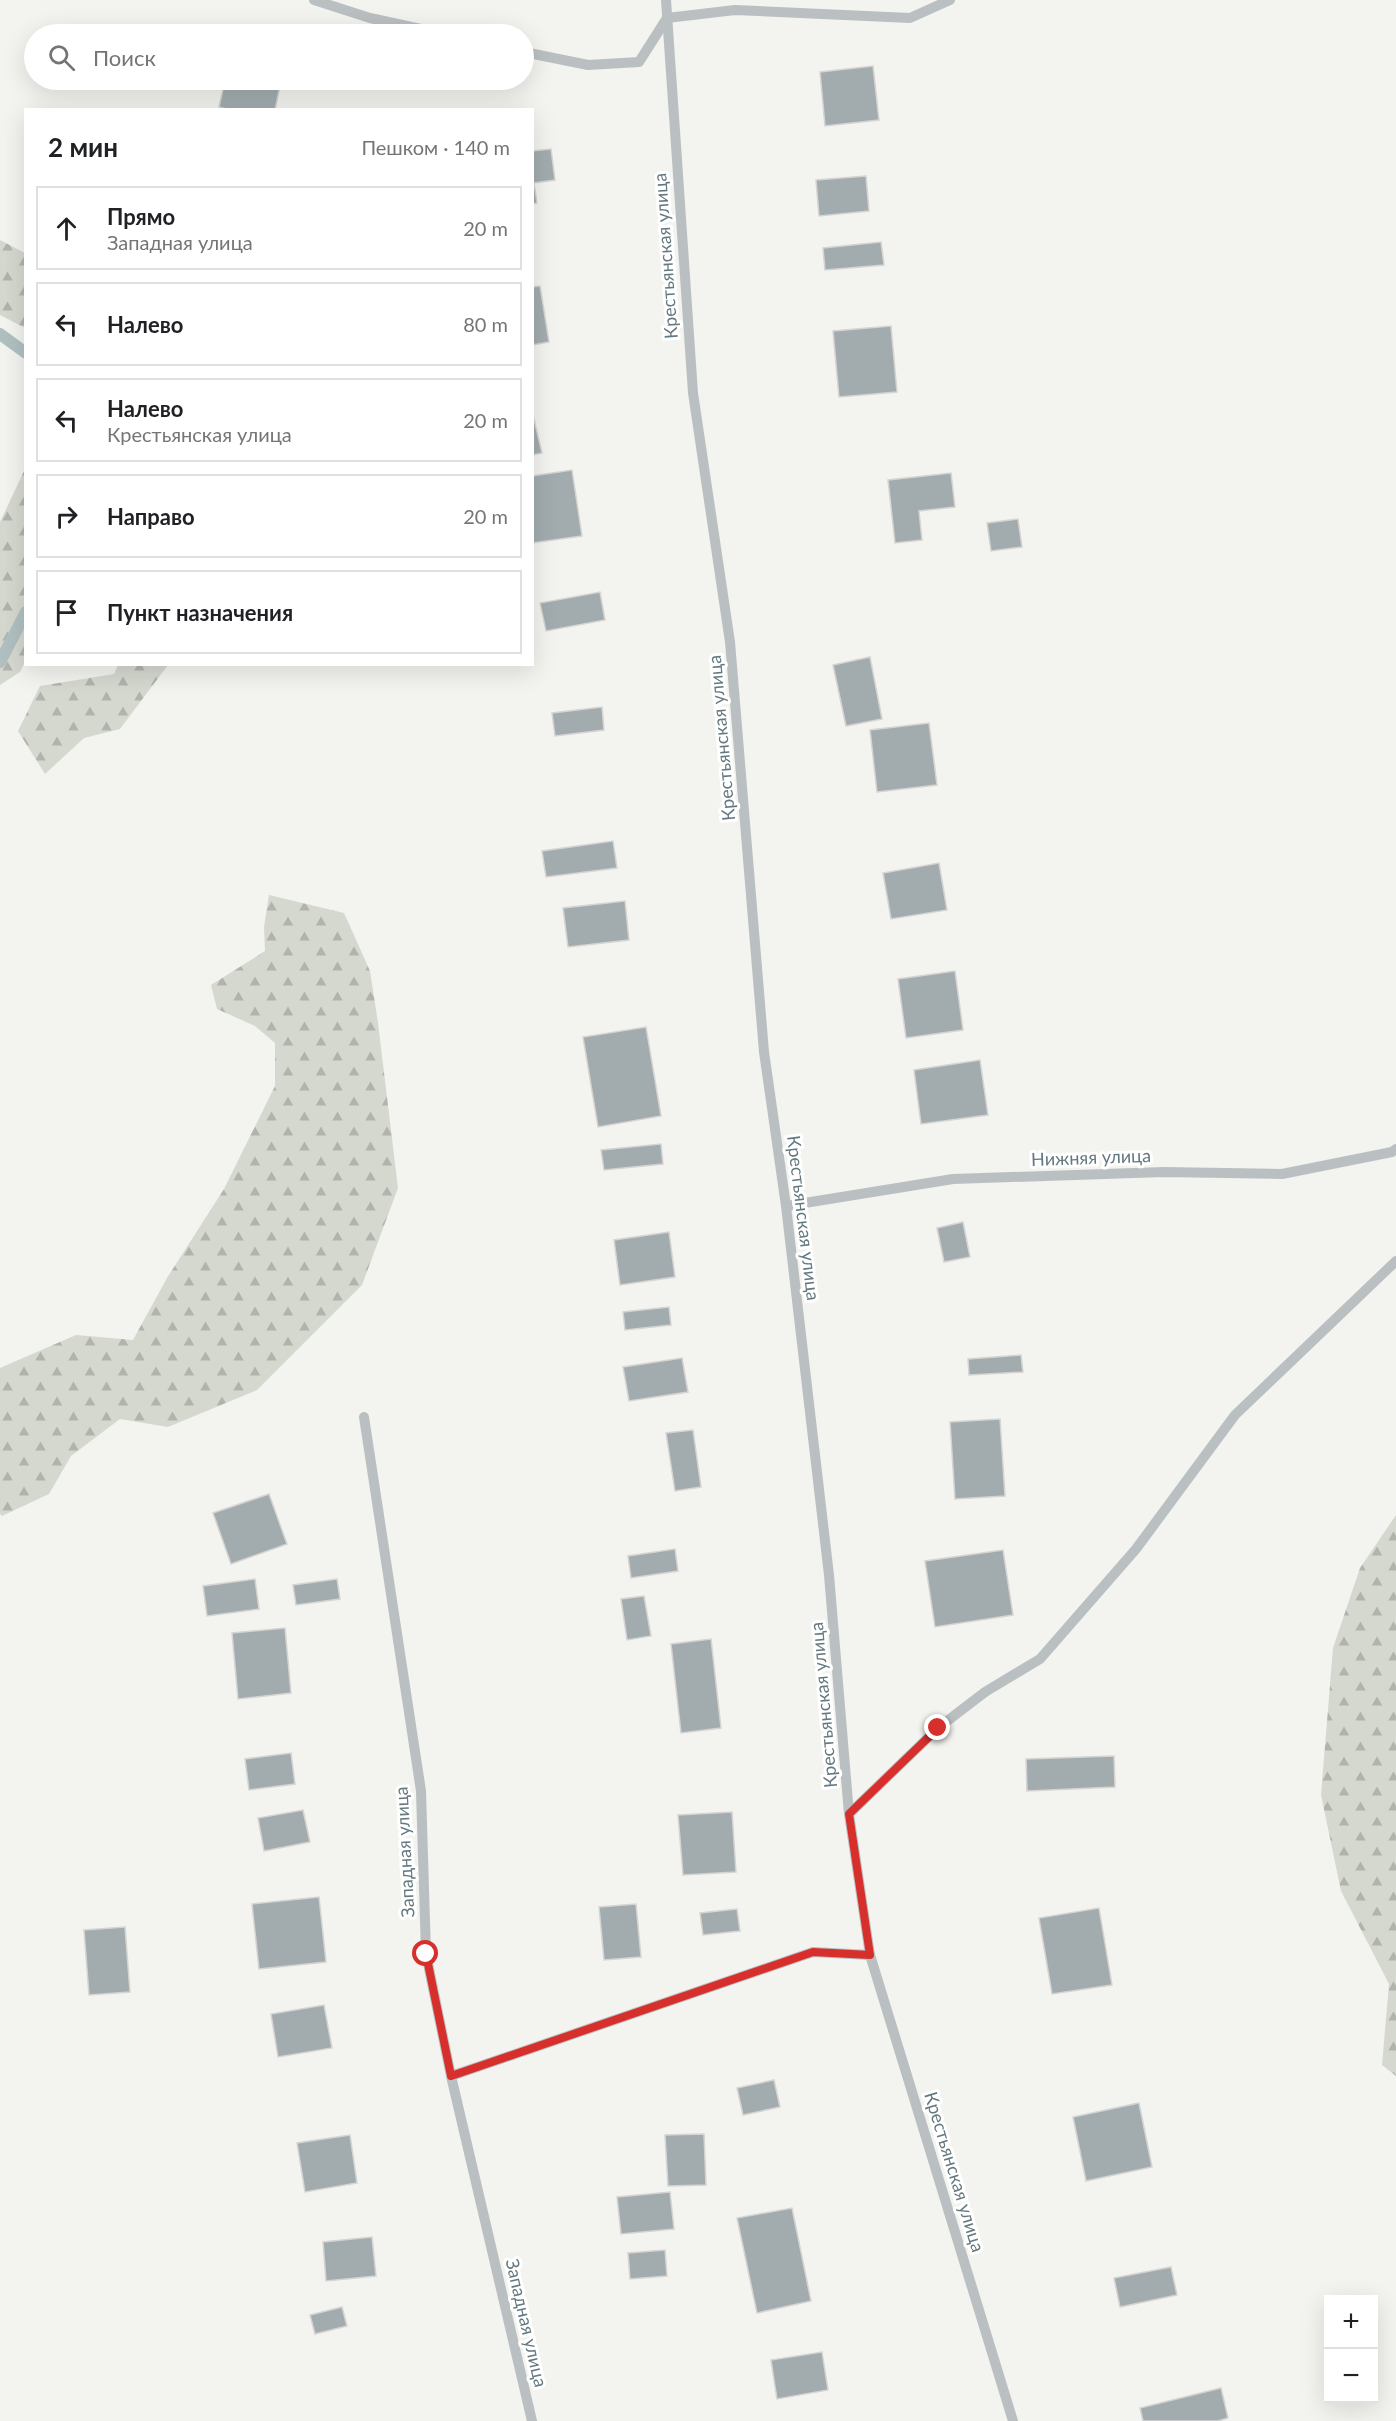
<!DOCTYPE html>
<html lang="ru">
<meta charset="utf-8">
<style>
:root{--surface:#fff;--page:#f6f6f6;--text:#202124;--muted:#757577;--line:#e0e0e0}
body{margin:0;font-family:Lato,sans-serif;background:var(--page);color:var(--text)}
.controls{position:absolute;right:18px;bottom:18px;display:grid;overflow:hidden;border-radius:0px;box-shadow:0 6px 24px #0002}
.controls button{width:54px;height:54px;display:grid;place-items:center;padding:0;border:0;border-bottom:2px solid var(--line);background:var(--surface);color:var(--text);font:30px sans-serif}
.stop{position:absolute;width:18px;height:18px;margin:-14px;border:4px solid #d62f2c;border-radius:50%;background:#fff}
.stop.end{background:#d62f2c;border-color:#fff;box-shadow:0 2px 6px #0008}
.list{margin:0;padding:0;list-style:none}
h2{display:flex;justify-content:space-between;align-items:center;height:78px;margin:0;padding:0 24px;font-size:26px}
h2 small{font-size:20px;font-weight:400;color:var(--muted)}
.list li{display:grid;grid-template-columns:39px 1fr auto;gap:18px;align-items:center;box-sizing:border-box;height:84px;margin:0 12px 12px;padding:0 12px;border:2px solid var(--line);border-radius:0px}
.list b{display:block;font-size:22px;white-space:nowrap}
.list p{margin:0;font-size:20px;white-space:nowrap;color:var(--muted)}
.list em{font-size:20px;font-style:normal;color:var(--muted)}
.icon{flex:none;width:33px;height:33px;fill:none;stroke:currentColor;stroke-width:2;stroke-linecap:round;stroke-linejoin:round}
.map{position:relative;flex:none;width:1396px;height:2421px;overflow:hidden}
.search{position:absolute;background:var(--surface);box-shadow:0 6px 24px #0002;left:24px;top:24px;width:510px;height:66px;display:flex;align-items:center;gap:15px;box-sizing:border-box;padding:0 21px;border-radius:33px;color:var(--muted);font-size:22px}
.panel{position:absolute;background:var(--surface);box-shadow:0 6px 24px #0002;left:24px;top:108px;width:510px;height:558px;border-radius:0px}
.map>svg:first-child{display:block}
.forest{fill:url(#forest-firs)}
.lines{fill:none;stroke-linecap:round;stroke-linejoin:round}
.stream{stroke:#b0c0c1;stroke-width:12}
.building{fill:#a2acaf;stroke:#d5d4d2;stroke-width:1.5}
.minor{stroke:#bac0c1;stroke-width:10}
.route{stroke:#d62f2c;stroke-width:8}
.labels{text-anchor:middle;stroke-width:6;stroke-linejoin:round;paint-order:stroke}
.street-label{font-size:18px;fill:#64797f;stroke:#fff}
</style>
<div class="map">
<svg width="1396" height="2421" viewBox="0 0 1396 2421">
<defs>
<pattern id="forest-firs" width="22" height="20" patternUnits="userSpaceOnUse" patternTransform="scale(1.5)"><rect width="22" height="20" fill="#d4d8cf"/><path d="M5 1l3.5 6h-7zM16 11l3.5 6h-7z" fill="#b0b4ad"/></pattern>
</defs>
<rect width="100%" height="100%" fill="#f3f3ef"/>
<!-- forest -->
<g class="forest">
<polygon points="0,240 25,253 25,328 0,315"/>
<polygon points="25,469 25,662 20,672 0,685 0,522"/>
<polygon points="118,665 168,665 120,729 84,738 45,774 18,731 40,686 114,674"/>
<polygon points="269,895 344,913 370,971 378,1023 398,1188 362,1285 257,1390 168,1427 120,1419 71,1456 49,1494 2,1516 0,1514 0,1368 76,1335 133,1340 167,1278 224,1189 275,1086 275,1043 255,1026 217,1009 211,985 265,951 264,927"/>
<polygon points="1396,1515 1396,2076 1382,2065 1389,1984 1341,1891 1321,1795 1333,1648 1360,1568"/>
</g>
<g class="lines">
<!-- stream -->
<g class="stream">
<polyline points="0,334 26,353"/>
<polyline points="0,662 26,612"/>
</g>
</g>
<!-- building -->
<g class="building">
<polygon points="873,66 879,120 825,126 820,72"/>
<polygon points="225,80 246,80 280,86 275,110 230,110 219,107"/>
<polygon points="551,149 555,180 534,183 537,203 532,204 532,151"/>
<polygon points="866,176 869,211 819,216 816,180"/>
<polygon points="881,242 884,265 825,270 823,248"/>
<polygon points="540,286 549,342 532,345 532,287"/>
<polygon points="891,326 897,392 839,397 833,331"/>
<polygon points="532,411 542,453 532,455"/>
<polygon points="572,470 582,536 532,543 532,476"/>
<polygon points="951,473 955,507 919,511 922,540 895,543 888,480"/>
<polygon points="1018,519 1022,547 991,551 987,523"/>
<polygon points="600,592 605,620 546,631 540,603"/>
<polygon points="870,657 882,719 846,726 833,665"/>
<polygon points="602,707 604,730 555,736 552,713"/>
<polygon points="929,723 937,785 877,792 870,730"/>
<polygon points="613,841 617,868 546,877 542,851"/>
<polygon points="939,863 947,910 891,919 883,873"/>
<polygon points="625,901 629,940 568,947 563,908"/>
<polygon points="955,971 963,1030 906,1038 898,979"/>
<polygon points="646,1027 661,1116 598,1127 583,1037"/>
<polygon points="980,1060 988,1115 921,1124 914,1070"/>
<polygon points="661,1144 663,1164 604,1170 601,1150"/>
<polygon points="963,1222 970,1257 944,1262 937,1228"/>
<polygon points="669,1232 675,1277 620,1285 614,1240"/>
<polygon points="669,1307 671,1325 625,1330 623,1312"/>
<polygon points="1021,1355 1023,1372 969,1375 968,1359"/>
<polygon points="682,1358 688,1392 629,1401 623,1367"/>
<polygon points="1000,1419 1005,1496 955,1499 950,1422"/>
<polygon points="693,1430 701,1487 675,1491 666,1433"/>
<polygon points="269,1494 287,1544 231,1564 213,1513"/>
<polygon points="675,1549 678,1571 631,1578 628,1556"/>
<polygon points="1003,1550 1013,1615 935,1627 925,1561"/>
<polygon points="255,1579 259,1609 207,1616 203,1586"/>
<polygon points="337,1579 340,1599 296,1605 293,1585"/>
<polygon points="644,1596 651,1636 627,1640 621,1599"/>
<polygon points="285,1628 291,1693 238,1699 232,1633"/>
<polygon points="711,1639 721,1728 681,1733 671,1644"/>
<polygon points="291,1753 295,1784 249,1790 245,1759"/>
<polygon points="1114,1756 1115,1787 1027,1791 1026,1759"/>
<polygon points="303,1810 310,1842 264,1851 258,1818"/>
<polygon points="732,1812 736,1872 683,1875 678,1815"/>
<polygon points="319,1897 326,1962 259,1969 252,1904"/>
<polygon points="636,1904 641,1957 604,1960 599,1907"/>
<polygon points="1099,1908 1112,1985 1052,1994 1039,1918"/>
<polygon points="737,1909 740,1931 703,1935 700,1913"/>
<polygon points="125,1927 130,1992 89,1995 84,1930"/>
<polygon points="324,2005 332,2048 278,2057 271,2014"/>
<polygon points="774,2080 780,2107 743,2115 737,2088"/>
<polygon points="1139,2103 1152,2167 1086,2181 1073,2117"/>
<polygon points="704,2134 706,2185 668,2186 665,2135"/>
<polygon points="350,2135 357,2183 305,2192 297,2143"/>
<polygon points="670,2192 674,2229 621,2234 617,2197"/>
<polygon points="792,2208 811,2301 757,2313 737,2218"/>
<polygon points="372,2237 376,2276 326,2281 323,2242"/>
<polygon points="665,2250 667,2276 630,2279 628,2253"/>
<polygon points="1171,2267 1177,2295 1120,2307 1114,2278"/>
<polygon points="342,2307 347,2326 315,2334 310,2315"/>
<polygon points="822,2352 828,2390 777,2399 771,2360"/>
<polygon points="1221,2388 1228,2418 1218,2421 1143,2421 1140,2408"/>
</g>
<g class="lines">
<!-- minor -->
<g class="minor">
<polyline points="314,0 370,18 444,34"/>
<polyline points="666,0 693,393 730,642 764,1052 786,1206 829,1575 849,1814 870,1955 1013,2421"/>
<polyline points="524,52 588,65 639,62 667,18 735,10 910,18 950,0"/>
<polyline points="786,1206 953,1179 1164,1172 1282,1174 1392,1152 1396,1149"/>
<polyline points="364,1417 421,1791 426,1954 451,2076 532,2421"/>
<polyline points="849,1814 938,1728 985,1692 1040,1659 1136,1549 1235,1415 1396,1261"/>
<polyline points="451,2076 813,1952 870,1955"/>
</g>
</g>
<g class="lines">
<!-- route -->
<polyline class="route" points="426,1954 451,2076 813,1952 870,1955 849,1814 938,1728"/>
</g>
<g class="labels">
<!-- street labels -->
<g class="street-label">
<text transform="translate(666 256) rotate(-94)" y="6">Крестьянская улица</text>
<text transform="translate(722 738) rotate(-95)" y="6">Крестьянская улица</text>
<text transform="translate(1091 1158) rotate(-2)" y="6">Нижняя улица</text>
<text transform="translate(803 1218) rotate(83)" y="6">Крестьянская улица</text>
<text transform="translate(824 1705) rotate(-95)" y="6">Крестьянская улица</text>
<text transform="translate(405 1852) rotate(-93)" y="6">Западная улица</text>
<text transform="translate(954 2172) rotate(73)" y="6">Крестьянская улица</text>
<text transform="translate(526 2323) rotate(77)" y="6">Западная улица</text>
</g>
</g>
</svg>
<div class="controls">
<button>+</button>
<button>−</button>
</div>
<div class="stop" style="left:426px;top:1954px"></div>
<div class="stop end" style="left:938px;top:1728px"></div>
<div class="search"><svg class="icon" aria-label="search" viewBox="0 0 24 24"><circle cx="10" cy="10" r="6"/><path d="M15 15l6 6"/></svg>Поиск</div>
<section class="panel">
<h2>2 мин<small>Пешком · 140 m</small></h2>
<ul class="list">
<li><svg class="icon" aria-label="ahead" viewBox="0 0 24 24"><path d="M12 20V5M6 11l6-6 6 6"/></svg><div><b>Прямо</b><p>Западная улица</p></div><em>20 m</em></li>
<li><svg class="icon" aria-label="left" viewBox="0 0 24 24"><path d="M17 20v-9H6M10 6l-5 5 5 5"/></svg><div><b>Налево</b></div><em>80 m</em></li>
<li><svg class="icon" aria-label="left" viewBox="0 0 24 24"><path d="M17 20v-9H6M10 6l-5 5 5 5"/></svg><div><b>Налево</b><p>Крестьянская улица</p></div><em>20 m</em></li>
<li><svg class="icon" aria-label="right" viewBox="0 0 24 24"><path d="M7 20v-9h11M14 6l5 5-5 5"/></svg><div><b>Направо</b></div><em>20 m</em></li>
<li><svg class="icon" aria-label="arrive" viewBox="0 0 24 24"><path d="M6 21V4h12l-3 4 3 4H6"/></svg><div><b>Пункт назначения</b></div></li>
</ul>
</section>
</div>
